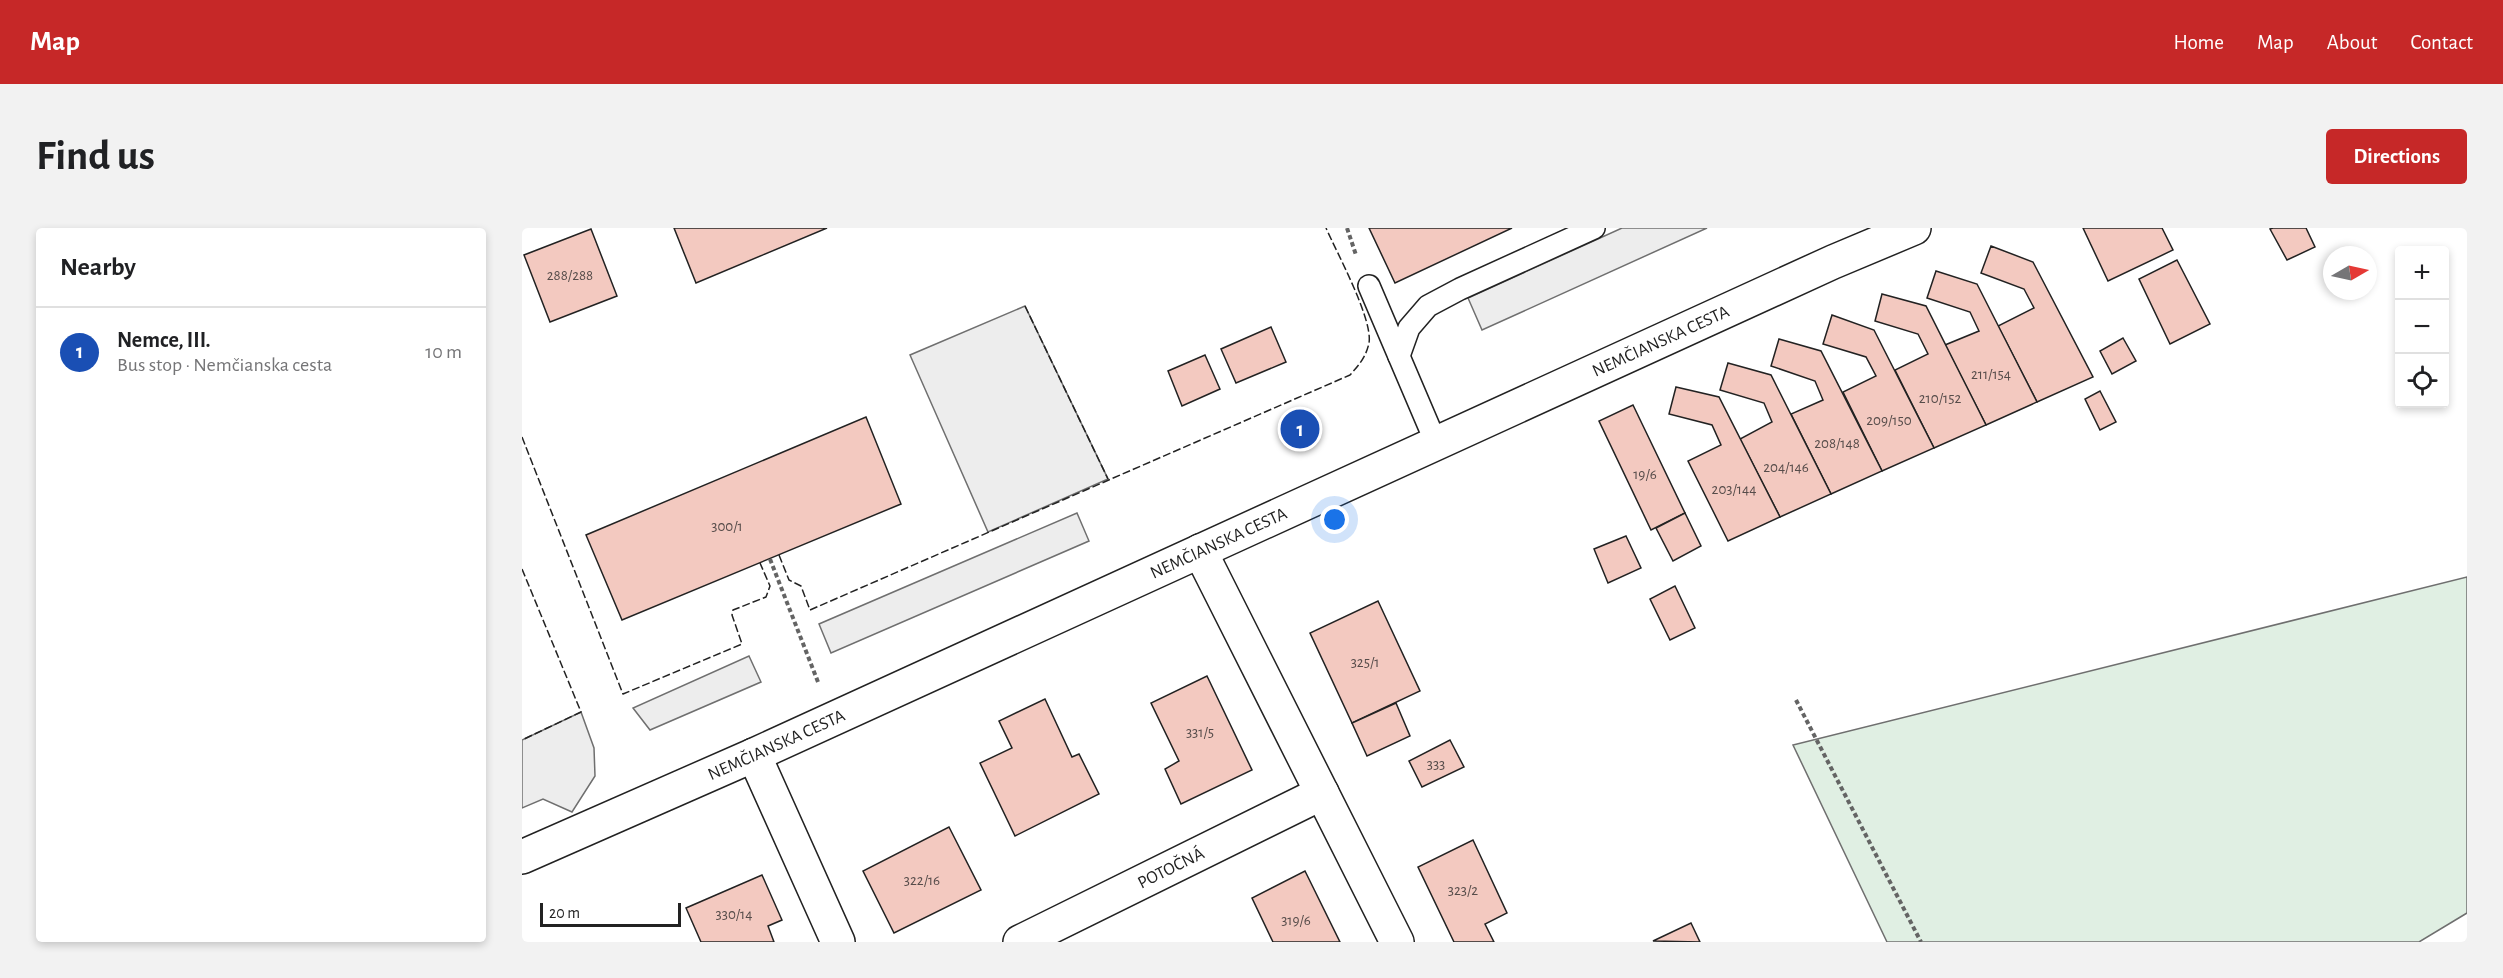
<!DOCTYPE html>
<meta charset="utf-8">
<style>
:root{--surface:#fff;--page:#f2f2f2;--text:#202124;--muted:#757577;--line:#e0e0e0;--accent:#c62828}
body{margin:0;font-family:"Alegreya Sans",sans-serif;background:var(--page);color:var(--text)}
.controls{position:absolute;right:18px;top:18px;display:grid;overflow:hidden;border-radius:6px;box-shadow:0 3px 9px #0003}
.controls button{width:54px;height:54px;display:grid;place-items:center;padding:0;border:0;border-bottom:2px solid var(--line);background:var(--surface);color:var(--text);font:30px sans-serif}
.compass{position:absolute;left:1801px;top:18px;width:54px;height:54px;border-radius:50%;background:var(--surface);box-shadow:0 3px 9px #0003;rotate:81deg}
.scale{position:absolute;left:18px;bottom:15px;width:141px;box-sizing:border-box;padding-left:6px;border:3px solid #222;border-top:0;font-size:16px;line-height:21px;white-space:nowrap;color:#222;-webkit-text-stroke:4px #fff;paint-order:stroke}
.you{position:absolute;left:813px;top:292px;width:21px;height:21px;margin:-15px;border:4px solid #fff;border-radius:50%;background:#1a73e8;box-shadow:0 0 0 9px #1a73e833}
.badge{display:grid;place-items:center;width:39px;height:39px;border-radius:50%;background:var(--accent);color:#fff;font-size:20px;font-weight:700}
.pin{position:absolute;translate:-50% -50%;border:3px solid #fff;box-shadow:0 2px 6px #0006}
.list{margin:0;padding:0;list-style:none}
h2{display:flex;justify-content:space-between;align-items:center;height:78px;margin:0;padding:0 24px;font-size:26px}
h2 small{font-size:20px;font-weight:400;color:var(--muted)}
.list li{display:grid;grid-template-columns:39px 1fr auto;gap:18px;align-items:center;box-sizing:border-box;height:90px;padding:0 24px;border-top:2px solid var(--line)}
.list b{display:block;font-size:22px;white-space:nowrap}
.list p{margin:0;font-size:20px;white-space:nowrap;color:var(--muted)}
.list em{font-size:20px;font-style:normal;color:var(--muted)}
.icon{flex:none;width:33px;height:33px;fill:none;stroke:currentColor;stroke-width:2;stroke-linecap:round;stroke-linejoin:round}
.map{position:relative;flex:none;width:1945px;height:714px;overflow:hidden;border-radius:6px}
header{display:flex;align-items:center;gap:36px;box-sizing:border-box;height:84px;padding:0 30px;background:var(--accent);color:#fff}
header strong{font-size:28px}
nav{display:flex;gap:33px;margin-inline-start:auto;font-size:21px}
.intro{display:flex;align-items:center;justify-content:space-between;box-sizing:border-box;height:144px;padding:0 36px}
h1{margin:0;font-size:42px}
.button{padding:15px 27px;border-radius:6px;background:var(--accent);color:#fff;font-size:21px;font-weight:700}
main{display:flex;gap:36px;padding:0 36px}
aside{flex:1;background:var(--surface);border-radius:6px;box-shadow:0 3px 9px #0003}
.map>svg:first-child{display:block}
.green{fill:#e0efe3;stroke:#6f6f6f;stroke-width:1.5}
.parking{fill:#ededed;stroke:#6f6f6f;stroke-width:1.5}
.building{fill:#f3c9c0;stroke:#222;stroke-width:1.5}
.lines{fill:none;stroke-linecap:round;stroke-linejoin:round}
.service-casing{stroke:#222;stroke-width:24}
.minor-casing{stroke:#222;stroke-width:36}
.tertiary-casing{stroke:#222;stroke-width:36}
.path{stroke:#646464;stroke-width:4;stroke-dasharray:4.5 3;stroke-linecap:butt}
.service{stroke:#fff;stroke-width:21}
.minor{stroke:#fff;stroke-width:33}
.tertiary{stroke:#fff;stroke-width:33}
.fence{stroke:#222;stroke-width:1.5;stroke-dasharray:8 3;stroke-linecap:butt}
.labels{text-anchor:middle;stroke-width:4.5;stroke-linejoin:round;paint-order:stroke}
.number-label{font-size:15px;fill:#564c4a}
.street-label{font-size:18px;fill:#222;stroke:#fff}
</style>
<header>
<strong>Map</strong>
<nav><a>Home</a><a>Map</a><a>About</a><a>Contact</a></nav>
</header>
<div class="intro"><h1>Find us</h1><a class="button">Directions</a></div>
<main>
<aside>
<h2>Nearby<small></small></h2>
<ul class="list">
<li><span class="badge" style="background:#1a4fb4">1</span><div><b>Nemce, III.</b><p>Bus stop · Nemčianska cesta</p></div><em>10 m</em></li>
</ul>
</aside>
<div class="map">
<svg width="1945" height="714" viewBox="0 0 1945 714">
<rect width="100%" height="100%" fill="#fff"/>
<!-- green -->
<polygon class="green" points="1945,349 1945,685 1897,714 1365,714 1271,517"/>
<!-- parking -->
<g class="parking">
<polygon points="1100,0 1185,0 960,102 946,70"/>
<polygon points="503,78 586,251 466,304 388,127"/>
<polygon points="555,285 567,313 309,425 297,396"/>
<polygon points="227,428 239,454 128,502 111,480"/>
<polygon points="59,484 72,520 73,548 50,584 21,571 0,580 0,512"/>
</g>
<!-- building -->
<g class="building">
<polygon points="152,0 305,0 174,55"/>
<polygon points="847,0 990,0 873,55"/>
<polygon points="1561,0 1640,0 1651,22 1586,53"/>
<polygon points="1751,0 1784,0 1793,19 1765,32 1748,1"/>
<polygon points="69,1 95,68 28,94 2,27"/>
<polygon points="1469,18 1511,34 1571,149 1515,174 1476,98 1512,80 1502,61 1459,45"/>
<polygon points="1655,32 1688,96 1648,116 1617,51"/>
<polygon points="1414,43 1455,56 1515,174 1464,197 1423,117 1457,103 1448,84 1405,70"/>
<polygon points="1360,66 1404,78 1464,197 1412,220 1373,142 1406,126 1396,106 1353,93"/>
<polygon points="1310,87 1352,102 1412,220 1360,243 1321,164 1354,148 1344,129 1301,116"/>
<polygon points="749,99 764,134 714,155 699,121"/>
<polygon points="1601,110 1614,133 1590,146 1578,123"/>
<polygon points="1257,111 1299,123 1360,243 1309,266 1269,186 1301,172 1293,153 1249,138"/>
<polygon points="683,127 698,161 660,178 646,143"/>
<polygon points="1206,135 1249,147 1309,266 1258,289 1218,211 1250,194 1242,175 1198,162"/>
<polygon points="1154,159 1197,169 1258,289 1206,313 1166,233 1199,217 1190,197 1147,186"/>
<polygon points="1578,163 1594,194 1578,202 1563,171"/>
<polygon points="1111,177 1163,285 1129,302 1077,193"/>
<polygon points="344,189 379,276 100,392 64,307"/>
<polygon points="1163,285 1179,318 1151,333 1134,300"/>
<polygon points="1104,308 1119,340 1086,355 1072,321"/>
<polygon points="1153,358 1173,400 1148,412 1128,371"/>
<polygon points="856,373 898,463 830,495 788,405"/>
<polygon points="685,448 730,542 659,576 643,541 657,533 629,475"/>
<polygon points="523,471 550,529 557,526 577,566 493,608 458,535 490,520 477,493"/>
<polygon points="874,475 888,508 845,528 830,495"/>
<polygon points="928,512 942,539 900,559 887,533"/>
<polygon points="427,599 459,662 372,705 341,643"/>
<polygon points="951,612 985,685 963,696 972,714 932,714 896,639"/>
<polygon points="783,643 818,714 751,714 730,670"/>
<polygon points="240,647 260,692 246,698 252,714 179,714 164,680"/>
<polygon points="1169,695 1178,714 1131,713"/>
</g>
<g class="lines">
<!-- service casing -->
<g class="service-casing">
<g id="service">
<polyline points="847,58 914,215"/>
<polyline points="877,128 887,100 906,78 938,61 1072,0"/>
</g>
</g>
<!-- minor casing -->
<g class="minor-casing">
<g id="minor">
<polyline points="678,323 875,714"/>
<polyline points="232,527 316,714"/>
<path id="s1" d="M498 714 800 565"/>
</g>
</g>
<!-- tertiary casing -->
<g class="tertiary-casing">
<g id="tertiary">
<path id="s2" d="M0 629 232 527 1311 34 1392 0"/>
</g>
</g>
<!-- path -->
<g class="path">
<polyline points="825,0 834,27"/>
<polyline points="248,331 296,454"/>
<polyline points="1274,472 1399,714"/>
</g>
<!-- service -->
<use href="#service" class="service"/>
<!-- minor -->
<use href="#minor" class="minor"/>
<!-- tertiary -->
<use href="#tertiary" class="tertiary"/>
<!-- fence -->
<g class="fence">
<polyline points="503,78 586,251"/>
<polyline points="0,209 101,466 220,416 210,387 211,382 244,369 248,358 238,335"/>
<path d="M257 327 267 352 279 358 288 382 828 147C837 137 844 129 847 115 851 91 815 25 804 0"/>
<polyline points="0,341 59,484 0,512"/>
</g>
</g>
<g class="labels">
<!-- number labels -->
<g class="number-label">
<text x="48" y="52">288/288</text>
<text x="1469" y="151">211/154</text>
<text x="1418" y="175">210/152</text>
<text x="1367" y="197">209/150</text>
<text x="1315" y="220">208/148</text>
<text x="1264" y="244">204/146</text>
<text x="1123" y="251">19/6</text>
<text x="1212" y="266">203/144</text>
<text x="205" y="303">300/1</text>
<text x="843" y="439">325/1</text>
<text x="678" y="509">331/5</text>
<text x="914" y="541">333</text>
<text x="400" y="657">322/16</text>
<text x="941" y="667">323/2</text>
<text x="212" y="691">330/14</text>
<text x="774" y="697">319/6</text>
</g>
<!-- street labels -->
<g class="street-label">
<text dy="6" stroke="none"><textPath href="#s2" startOffset="1250">NEMČIANSKA CESTA</textPath></text>
<text dy="6" stroke="none"><textPath href="#s2" startOffset="764">NEMČIANSKA CESTA</textPath></text>
<text dy="6" stroke="none"><textPath href="#s2" startOffset="278">NEMČIANSKA CESTA</textPath></text>
<text dy="6" stroke="none"><textPath href="#s1" startOffset="168">POTOČNÁ</textPath></text>
</g>
</g>
</svg>
<div class="controls">
<button>+</button>
<button>−</button>
<button><svg class="icon" aria-label="locate" viewBox="0 0 24 24"><circle cx="12" cy="12" r="6"/><path d="M12 2v4M12 18v4M2 12h4M18 12h4"/></svg></button>
</div>
<svg class="compass" viewBox="-18 -18 36 36"><path d="M0-13l5 13h-10z" fill="#e53935"/><path d="M0 13l5-13h-10z" fill="#757577"/></svg>
<div class="scale">20 m</div>
<div class="you"></div>
<div class="pin badge" style="left:778px;top:201px;background:#1a4fb4">1</div>
</div>
</main>
